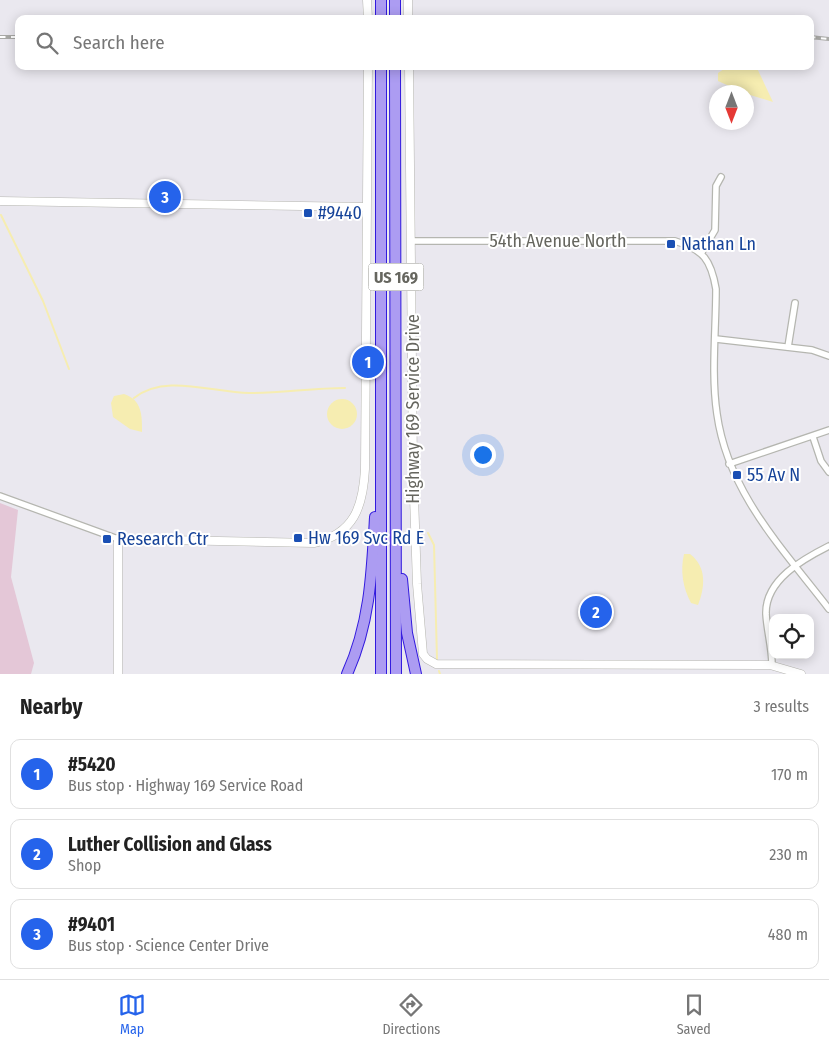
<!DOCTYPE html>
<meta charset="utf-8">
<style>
:root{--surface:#fff;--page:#f6f6f6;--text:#222;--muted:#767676;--line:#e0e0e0;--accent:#2563eb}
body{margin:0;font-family:"Fira Sans Condensed",sans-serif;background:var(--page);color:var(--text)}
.controls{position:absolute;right:15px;bottom:15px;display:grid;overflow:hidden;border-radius:10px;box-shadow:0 2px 12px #0003}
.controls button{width:45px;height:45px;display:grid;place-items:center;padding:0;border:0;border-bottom:1px solid var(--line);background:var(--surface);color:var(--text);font:25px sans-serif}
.compass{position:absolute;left:709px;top:85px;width:45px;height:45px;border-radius:50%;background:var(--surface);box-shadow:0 2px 12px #0003;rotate:180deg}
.you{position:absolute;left:482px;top:454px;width:18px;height:18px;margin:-12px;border:4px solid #fff;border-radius:50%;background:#1a73e8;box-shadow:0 0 0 8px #1a73e833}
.badge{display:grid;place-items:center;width:32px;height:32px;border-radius:50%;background:var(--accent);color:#fff;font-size:16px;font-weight:700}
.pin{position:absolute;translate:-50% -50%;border:2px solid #fff;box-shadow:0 1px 5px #0006}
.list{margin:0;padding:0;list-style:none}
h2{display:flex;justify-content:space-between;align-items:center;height:65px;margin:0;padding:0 20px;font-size:21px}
h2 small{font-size:16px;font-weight:400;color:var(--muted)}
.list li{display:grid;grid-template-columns:32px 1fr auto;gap:15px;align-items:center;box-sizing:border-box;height:70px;margin:0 10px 10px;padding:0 10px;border:1px solid var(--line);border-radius:10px}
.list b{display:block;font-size:19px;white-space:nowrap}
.list p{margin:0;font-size:16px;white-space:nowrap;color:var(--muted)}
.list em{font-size:16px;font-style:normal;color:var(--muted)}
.icon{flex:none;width:28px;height:28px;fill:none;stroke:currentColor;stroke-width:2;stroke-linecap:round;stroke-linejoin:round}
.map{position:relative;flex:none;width:829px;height:674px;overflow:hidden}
.search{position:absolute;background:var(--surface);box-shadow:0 2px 12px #0003;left:15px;right:15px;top:15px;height:55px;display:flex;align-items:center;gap:12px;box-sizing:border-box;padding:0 18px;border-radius:10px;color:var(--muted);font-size:19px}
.sheet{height:305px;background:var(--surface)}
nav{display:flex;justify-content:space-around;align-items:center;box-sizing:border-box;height:70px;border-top:1px solid var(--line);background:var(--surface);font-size:14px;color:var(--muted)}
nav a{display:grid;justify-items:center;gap:2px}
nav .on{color:var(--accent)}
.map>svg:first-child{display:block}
.green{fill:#e4c7d7}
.water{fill:#f6edb1}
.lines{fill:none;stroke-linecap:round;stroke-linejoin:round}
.stream{stroke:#f6edb1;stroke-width:2}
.street-casing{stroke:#b5b6b0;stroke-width:8}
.secondary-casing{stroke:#b6b6b0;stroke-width:9}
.highway-casing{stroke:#321ade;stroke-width:12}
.street{stroke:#fff;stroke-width:5.5}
.secondary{stroke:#fff;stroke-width:8}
.highway{stroke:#ac9cf2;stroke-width:10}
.rail-casing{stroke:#a9a9a6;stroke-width:4}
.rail{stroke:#fff;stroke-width:2;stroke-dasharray:5.5;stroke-linecap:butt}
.transit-dot{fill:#1a4fb4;stroke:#fff;stroke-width:2}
.labels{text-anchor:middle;stroke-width:4;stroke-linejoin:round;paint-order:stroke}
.shield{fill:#fff;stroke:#94948f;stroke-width:1}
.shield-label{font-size:16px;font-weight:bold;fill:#66665f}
.transit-label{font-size:18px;fill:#164399;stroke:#fff;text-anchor:start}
.street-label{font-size:18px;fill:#66665f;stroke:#fff}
</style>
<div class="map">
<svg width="829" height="674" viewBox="0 0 829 674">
<rect width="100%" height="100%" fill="#eae8ef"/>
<!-- green -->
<polygon class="green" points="0,503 18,510 11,577 34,663 31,674 0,674"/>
<!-- water -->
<g class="water">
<polygon points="737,67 757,68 773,102 747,94 718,81 718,73 724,69"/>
<path d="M124 394C142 400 142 415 142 432L130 429 113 417 111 403 114 396Z"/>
<circle cx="342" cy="414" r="15"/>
<path d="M684 554H690C707 567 705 587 698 605L691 603C683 588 680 571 684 554Z"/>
</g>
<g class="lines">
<!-- stream -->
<g class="stream">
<polyline points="1,215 43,301 69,369"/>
<path d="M134 398C165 373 213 393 249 393 281 393 313 388 345 388"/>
<polyline points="428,533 434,545 437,659"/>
<polyline points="439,671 440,674"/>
</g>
<!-- street casing -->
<g class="street-casing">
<g id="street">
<path d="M411 241H675C704 250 711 260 716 289 716 330 711 374 717 414 728 493 783 549 829 609"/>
<polyline points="702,252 715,230 716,186 721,177"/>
<polyline points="716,339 812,350 829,356"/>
<polyline points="788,347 795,303"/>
<polyline points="813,437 821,461 829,472"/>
<polyline points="729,464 829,430"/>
<polyline points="0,496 118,539"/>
<path d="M772 665C772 648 767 631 766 614 765 580 803 559 829 546"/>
</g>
</g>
<!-- secondary casing -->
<g class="secondary-casing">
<g id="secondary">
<polyline points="367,0 368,19"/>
<polyline points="408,19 408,0"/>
<polyline points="409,66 413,467 417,584 423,654 427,659 436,664 770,665 801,674"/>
<polyline points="0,201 366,207"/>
<path d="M118 674V539L314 543C354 534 363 507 365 469L368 66"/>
</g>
</g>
<!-- highway casing -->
<g class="highway-casing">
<g id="highway">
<polyline points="381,0 381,19"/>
<polyline points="395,0 395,19"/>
<polyline points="381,66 381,674"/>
<polyline points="395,66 396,674"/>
<polyline points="402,579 407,633 416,674"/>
<path d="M347 674C370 624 372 572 375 517"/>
</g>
</g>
<!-- street -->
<use href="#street" class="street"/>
<!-- secondary -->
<use href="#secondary" class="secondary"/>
<!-- highway -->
<use href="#highway" class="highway"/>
<!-- rail casing -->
<g class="rail-casing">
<g id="rail">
<polyline points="0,37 19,37"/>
<polyline points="810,37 829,39"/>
</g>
</g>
<!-- rail -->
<use href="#rail" class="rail"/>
</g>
<!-- markers -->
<g class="transit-dot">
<rect x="303" y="208" width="10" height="10" rx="2.5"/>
<rect x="666" y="239" width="10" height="10" rx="2.5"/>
<rect x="732" y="470" width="10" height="10" rx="2.5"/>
<rect x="293" y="533" width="10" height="10" rx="2.5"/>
<rect x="102" y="534" width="10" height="10" rx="2.5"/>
</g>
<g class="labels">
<!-- shield labels -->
<rect class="shield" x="368.5" y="263.5" width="55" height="27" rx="4"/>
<g class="shield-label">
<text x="396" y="283">US 169</text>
</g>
<!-- transit labels -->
<g class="transit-label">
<text x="318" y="219">#9440</text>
<text x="681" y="250">Nathan Ln</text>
<text x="747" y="481">55 Av N</text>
<text x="308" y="544">Hw 169 Svc Rd E</text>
<text x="117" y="545">Research Ctr</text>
</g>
<!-- street labels -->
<g class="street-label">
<text x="558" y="247">54th Avenue North</text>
<text transform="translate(413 409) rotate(-90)" y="6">Highway 169 Service Drive</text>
</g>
</g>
</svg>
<div class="controls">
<button><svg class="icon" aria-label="locate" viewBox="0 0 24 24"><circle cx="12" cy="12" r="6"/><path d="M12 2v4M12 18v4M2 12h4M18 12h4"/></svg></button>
</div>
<svg class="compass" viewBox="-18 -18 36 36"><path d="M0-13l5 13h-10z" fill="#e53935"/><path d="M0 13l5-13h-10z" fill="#767676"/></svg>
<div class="you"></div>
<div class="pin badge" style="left:368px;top:362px">1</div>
<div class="pin badge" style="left:596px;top:612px">2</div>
<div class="pin badge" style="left:165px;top:197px">3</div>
<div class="search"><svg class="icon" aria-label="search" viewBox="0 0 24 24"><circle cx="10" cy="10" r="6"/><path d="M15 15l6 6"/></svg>Search here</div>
</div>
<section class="sheet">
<h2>Nearby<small>3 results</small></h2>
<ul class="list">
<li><span class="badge">1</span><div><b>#5420</b><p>Bus stop · Highway 169 Service Road</p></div><em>170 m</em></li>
<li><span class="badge">2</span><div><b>Luther Collision and Glass</b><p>Shop</p></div><em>230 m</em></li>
<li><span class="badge">3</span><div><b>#9401</b><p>Bus stop · Science Center Drive</p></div><em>480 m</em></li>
</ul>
</section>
<nav>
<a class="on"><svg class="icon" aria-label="map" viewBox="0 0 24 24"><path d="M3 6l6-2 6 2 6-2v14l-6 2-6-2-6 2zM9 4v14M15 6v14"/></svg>Map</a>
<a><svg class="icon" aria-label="directions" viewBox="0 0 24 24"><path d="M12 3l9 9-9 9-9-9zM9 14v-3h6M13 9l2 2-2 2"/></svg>Directions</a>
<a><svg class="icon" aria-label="saved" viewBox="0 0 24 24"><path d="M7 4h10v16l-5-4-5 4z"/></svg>Saved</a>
</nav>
